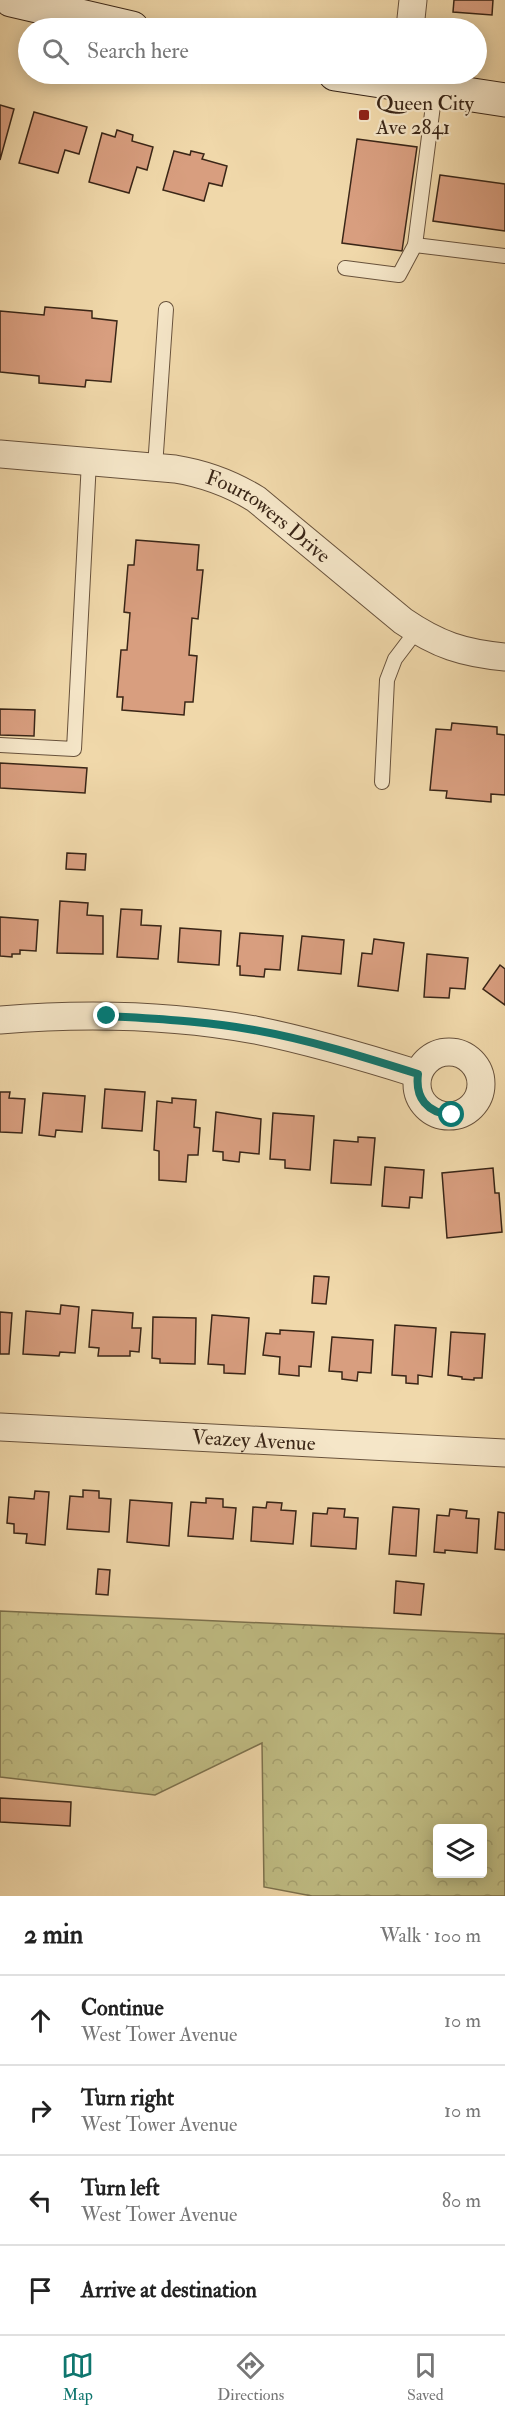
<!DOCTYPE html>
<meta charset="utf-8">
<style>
:root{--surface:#fff;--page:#f6f6f6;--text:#222;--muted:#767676;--line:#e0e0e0;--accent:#0f766e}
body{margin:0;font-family:"IM FELL Double Pica",serif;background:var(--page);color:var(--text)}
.controls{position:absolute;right:18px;bottom:18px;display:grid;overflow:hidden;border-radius:6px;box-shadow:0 3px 15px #0003}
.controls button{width:54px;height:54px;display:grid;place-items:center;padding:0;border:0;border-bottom:2px solid var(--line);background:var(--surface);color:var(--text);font:30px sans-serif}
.stop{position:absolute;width:18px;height:18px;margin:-14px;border:4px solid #0f766e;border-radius:50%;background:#fff}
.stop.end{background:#0f766e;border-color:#fff;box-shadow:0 2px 6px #0008}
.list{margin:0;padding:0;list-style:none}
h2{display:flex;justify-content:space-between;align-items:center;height:78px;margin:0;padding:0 24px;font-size:26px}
h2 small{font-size:20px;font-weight:400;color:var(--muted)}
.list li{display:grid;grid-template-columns:39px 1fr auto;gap:18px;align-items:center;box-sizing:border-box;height:90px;padding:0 24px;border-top:2px solid var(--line)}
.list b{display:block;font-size:22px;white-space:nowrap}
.list p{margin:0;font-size:20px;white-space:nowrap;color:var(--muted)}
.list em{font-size:20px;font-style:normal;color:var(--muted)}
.icon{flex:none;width:33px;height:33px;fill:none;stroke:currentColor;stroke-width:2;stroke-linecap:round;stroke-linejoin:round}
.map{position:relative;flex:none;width:505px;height:1896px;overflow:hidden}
.search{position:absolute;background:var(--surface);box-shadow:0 3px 15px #0003;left:18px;right:18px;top:18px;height:66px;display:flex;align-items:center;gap:15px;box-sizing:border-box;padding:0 21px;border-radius:33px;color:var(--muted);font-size:22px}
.sheet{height:438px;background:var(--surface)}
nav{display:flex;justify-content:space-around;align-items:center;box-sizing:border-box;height:84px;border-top:2px solid var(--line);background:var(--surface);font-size:16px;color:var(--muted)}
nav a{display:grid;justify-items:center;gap:3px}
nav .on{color:var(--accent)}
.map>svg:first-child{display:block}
.forest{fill:url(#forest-crowns);stroke:#7d724e;stroke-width:1.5;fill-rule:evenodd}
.building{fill:#d89e7f;stroke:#3a2617;stroke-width:1.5}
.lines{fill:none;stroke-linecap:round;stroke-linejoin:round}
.lane-casing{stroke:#68523c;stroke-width:16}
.street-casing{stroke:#68523c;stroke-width:29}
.secondary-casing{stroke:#3a2617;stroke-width:35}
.lane{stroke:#f5e6c8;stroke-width:14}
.street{stroke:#f5e6c8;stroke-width:27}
.secondary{stroke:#f5e6c8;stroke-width:33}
.route{stroke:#0f766e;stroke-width:8}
.poi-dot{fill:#8f2418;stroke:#f5e6c8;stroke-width:2}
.labels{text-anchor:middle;stroke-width:4.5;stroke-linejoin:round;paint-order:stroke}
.poi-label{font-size:21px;fill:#3a2617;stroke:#f5e6c8;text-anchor:start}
.street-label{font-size:21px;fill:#3a2617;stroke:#f5e6c8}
</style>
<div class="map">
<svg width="505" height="1896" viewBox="0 0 505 1896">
<defs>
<pattern id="forest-crowns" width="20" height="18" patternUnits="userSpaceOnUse" patternTransform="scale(1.5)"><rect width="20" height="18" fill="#c0bd84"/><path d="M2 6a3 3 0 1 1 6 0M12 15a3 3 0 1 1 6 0" fill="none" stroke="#a6a271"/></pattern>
</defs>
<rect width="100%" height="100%" fill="#f0d8aa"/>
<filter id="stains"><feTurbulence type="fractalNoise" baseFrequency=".00333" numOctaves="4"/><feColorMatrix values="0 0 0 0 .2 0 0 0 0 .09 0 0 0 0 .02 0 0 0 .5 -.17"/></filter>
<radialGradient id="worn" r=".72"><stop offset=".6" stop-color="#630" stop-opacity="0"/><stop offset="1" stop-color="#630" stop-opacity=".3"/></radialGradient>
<!-- forest -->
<path class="forest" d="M0 1611 505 1634V1896H312L264 1887 262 1743 155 1795 0 1777ZM438 1828H482V1874H438Z"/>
<!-- building -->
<g class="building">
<polygon points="454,0 493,0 492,15 453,12"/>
<polygon points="0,105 14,109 0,160"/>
<polygon points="34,112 87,127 79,154 65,150 58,173 19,163"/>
<polygon points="117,130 133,135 132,141 153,147 147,170 137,167 129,193 89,182 102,133 115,137"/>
<polygon points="357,139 417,147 402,251 342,243"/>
<polygon points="174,151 190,155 191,151 204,154 202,159 227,166 222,186 209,183 204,201 163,190"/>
<polygon points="440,175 505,184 505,231 433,221"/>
<polygon points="45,307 92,311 92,318 117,321 111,382 86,380 85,387 39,383 39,376 0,372 0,311 44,315"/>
<polygon points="136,540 199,545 197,570 203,570 198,619 192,618 189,655 197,656 193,702 185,702 184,715 122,710 123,697 117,697 121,650 127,650 130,613 124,612 128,565 134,565"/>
<polygon points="0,709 35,710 34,736 0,735"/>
<polygon points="452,723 497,727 497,734 505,735 505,795 491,794 491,802 446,798 447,791 430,790 436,729 451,730"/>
<polygon points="0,763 87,768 85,793 0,788"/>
<polygon points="67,853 86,854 85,870 66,869"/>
<polygon points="60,901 88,903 87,915 103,916 103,954 57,953"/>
<polygon points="121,909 142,910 141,925 161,926 158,959 117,957"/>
<polygon points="0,917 38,920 36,951 20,950 20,954 12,954 12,957 0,956"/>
<polygon points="180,928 221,931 219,965 178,962"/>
<polygon points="240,933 283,936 280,970 265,969 264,977 240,975 240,966 237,966"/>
<polygon points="302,936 344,940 341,974 298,970"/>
<polygon points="374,939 404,943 398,991 358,986 362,953 372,954"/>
<polygon points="427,954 468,958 465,989 450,988 449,998 424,997"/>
<polygon points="500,965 505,969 505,1005 483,989"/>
<polygon points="105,1089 145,1092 142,1131 102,1128"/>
<polygon points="0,1092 10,1092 9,1098 25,1099 22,1133 0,1132"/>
<polygon points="43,1093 85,1096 82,1132 56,1130 55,1137 39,1135"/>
<polygon points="172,1098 196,1100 194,1127 200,1128 198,1155 188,1155 186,1182 159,1180 159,1151 154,1150 157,1101 172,1103"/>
<polygon points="216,1112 261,1119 259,1154 240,1152 239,1162 223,1160 223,1152 213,1151"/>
<polygon points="273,1113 314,1116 310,1170 285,1168 285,1160 270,1159"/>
<polygon points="358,1137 375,1138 371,1185 331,1183 334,1140 358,1142"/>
<polygon points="385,1167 424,1170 422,1198 410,1197 409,1208 382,1206"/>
<polygon points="493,1168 495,1193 499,1193 502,1232 447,1238 442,1173"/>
<polygon points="314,1276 329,1277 326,1304 312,1303"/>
<polygon points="61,1305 79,1307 75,1353 60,1352 59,1356 23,1354 26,1311 60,1314"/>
<polygon points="92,1310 133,1313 132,1328 141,1328 139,1352 130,1351 130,1356 98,1356 99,1348 89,1347"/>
<polygon points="0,1312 12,1313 9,1354 0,1354"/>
<polygon points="212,1315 249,1318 245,1374 224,1373 224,1365 208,1364"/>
<polygon points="153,1317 196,1318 195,1364 160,1363 160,1359 152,1358"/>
<polygon points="395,1325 436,1328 432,1377 418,1375 418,1384 406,1383 406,1376 392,1375"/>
<polygon points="280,1330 314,1332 311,1367 299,1366 299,1376 279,1374 280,1357 263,1355 266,1333 280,1334"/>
<polygon points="451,1332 485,1334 482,1378 474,1378 474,1380 462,1379 462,1377 448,1375"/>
<polygon points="332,1337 373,1340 371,1373 358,1372 357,1381 342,1379 342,1372 329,1371"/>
<polygon points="83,1490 99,1491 99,1498 111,1499 109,1532 67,1529 70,1496 83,1497"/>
<polygon points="35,1491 49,1492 45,1545 26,1543 27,1534 14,1533 14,1524 7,1523 9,1497 34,1499"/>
<polygon points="206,1498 223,1499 223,1507 236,1508 233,1539 188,1536 191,1502 206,1503"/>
<polygon points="130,1500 172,1503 169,1546 127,1542"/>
<polygon points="267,1502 282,1503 281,1510 296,1511 293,1544 251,1541 253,1507 266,1508"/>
<polygon points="393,1507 419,1509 416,1556 389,1554"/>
<polygon points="328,1508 345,1509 344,1517 358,1518 356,1549 311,1546 313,1513 327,1514"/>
<polygon points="450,1509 467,1511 466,1518 479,1519 477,1553 445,1550 445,1553 434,1552 437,1515 449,1516"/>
<polygon points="498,1512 505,1513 505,1550 495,1549"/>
<polygon points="98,1569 110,1570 108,1595 96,1594"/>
<polygon points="396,1581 424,1584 421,1615 394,1613"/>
<polygon points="0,1798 71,1802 70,1826 0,1822"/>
</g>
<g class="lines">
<!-- lane casing -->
<g class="lane-casing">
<g id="lane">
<polyline points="435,90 415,245 505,256"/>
<polyline points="345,268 399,275 415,245"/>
<polyline points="155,467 166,309"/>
<polyline points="0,745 74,749 89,461"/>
<polyline points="382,782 387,680 395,659 417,630"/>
</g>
</g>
<!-- street casing -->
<g class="street-casing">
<g id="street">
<polyline points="410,28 413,0"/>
<path id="s1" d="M0 454 175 469C206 474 230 483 256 499L403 621C438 645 463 653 505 657"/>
<path d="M0 1020C84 1013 172 1015 255 1030 310 1041 364 1057 418 1074"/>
<circle cx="449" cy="1084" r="32"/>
<path id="s2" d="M0 1427 505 1453"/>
</g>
</g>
<!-- secondary casing -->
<g class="secondary-casing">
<g id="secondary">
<polyline points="11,0 132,28"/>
<polyline points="335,74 505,100"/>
</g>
</g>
<!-- lane -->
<use href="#lane" class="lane"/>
<!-- street -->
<use href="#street" class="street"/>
<!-- secondary -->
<use href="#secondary" class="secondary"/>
</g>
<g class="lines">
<!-- route -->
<path class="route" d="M107 1016C156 1019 205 1021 254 1030 310 1040 364 1057 418 1074 415 1098 427 1113 452 1115"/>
</g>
<!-- markers -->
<rect class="poi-dot" x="358" y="109" width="12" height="12" rx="3"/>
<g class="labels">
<!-- poi labels -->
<g class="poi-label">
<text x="376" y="110">Queen City<tspan x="376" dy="24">Ave 2841</tspan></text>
</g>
<!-- street labels -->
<g class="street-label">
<text dy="7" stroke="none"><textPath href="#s1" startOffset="282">Fourtowers Drive</textPath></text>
<text dy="7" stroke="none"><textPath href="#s2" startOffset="254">Veazey Avenue</textPath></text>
</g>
</g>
<rect width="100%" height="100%" filter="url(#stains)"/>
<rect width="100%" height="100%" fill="url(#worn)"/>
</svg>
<div class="controls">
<button><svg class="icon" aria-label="layers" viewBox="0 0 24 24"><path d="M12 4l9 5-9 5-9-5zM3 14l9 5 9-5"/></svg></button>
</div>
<div class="stop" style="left:452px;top:1115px"></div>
<div class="stop end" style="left:107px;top:1016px"></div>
<div class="search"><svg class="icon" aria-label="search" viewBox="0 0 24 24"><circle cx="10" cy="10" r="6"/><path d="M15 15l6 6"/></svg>Search here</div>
</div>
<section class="sheet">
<h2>2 min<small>Walk · 100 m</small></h2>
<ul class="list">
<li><svg class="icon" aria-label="ahead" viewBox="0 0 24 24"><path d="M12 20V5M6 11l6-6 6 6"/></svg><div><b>Continue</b><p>West Tower Avenue</p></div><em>10 m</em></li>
<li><svg class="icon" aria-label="right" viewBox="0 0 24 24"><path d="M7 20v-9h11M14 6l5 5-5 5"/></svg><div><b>Turn right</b><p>West Tower Avenue</p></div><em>10 m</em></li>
<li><svg class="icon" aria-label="left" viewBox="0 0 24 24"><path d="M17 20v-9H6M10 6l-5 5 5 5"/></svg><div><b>Turn left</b><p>West Tower Avenue</p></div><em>80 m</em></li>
<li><svg class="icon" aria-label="arrive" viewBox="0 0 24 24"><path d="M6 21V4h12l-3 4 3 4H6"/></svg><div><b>Arrive at destination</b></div></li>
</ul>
</section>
<nav>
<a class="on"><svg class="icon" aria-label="map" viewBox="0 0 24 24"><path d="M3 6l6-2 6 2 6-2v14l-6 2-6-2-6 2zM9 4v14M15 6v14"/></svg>Map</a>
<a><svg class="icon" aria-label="directions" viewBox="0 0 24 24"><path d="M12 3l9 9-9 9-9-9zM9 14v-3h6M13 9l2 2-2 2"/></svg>Directions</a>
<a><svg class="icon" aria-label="saved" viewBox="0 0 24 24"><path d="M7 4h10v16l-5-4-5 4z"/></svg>Saved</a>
</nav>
